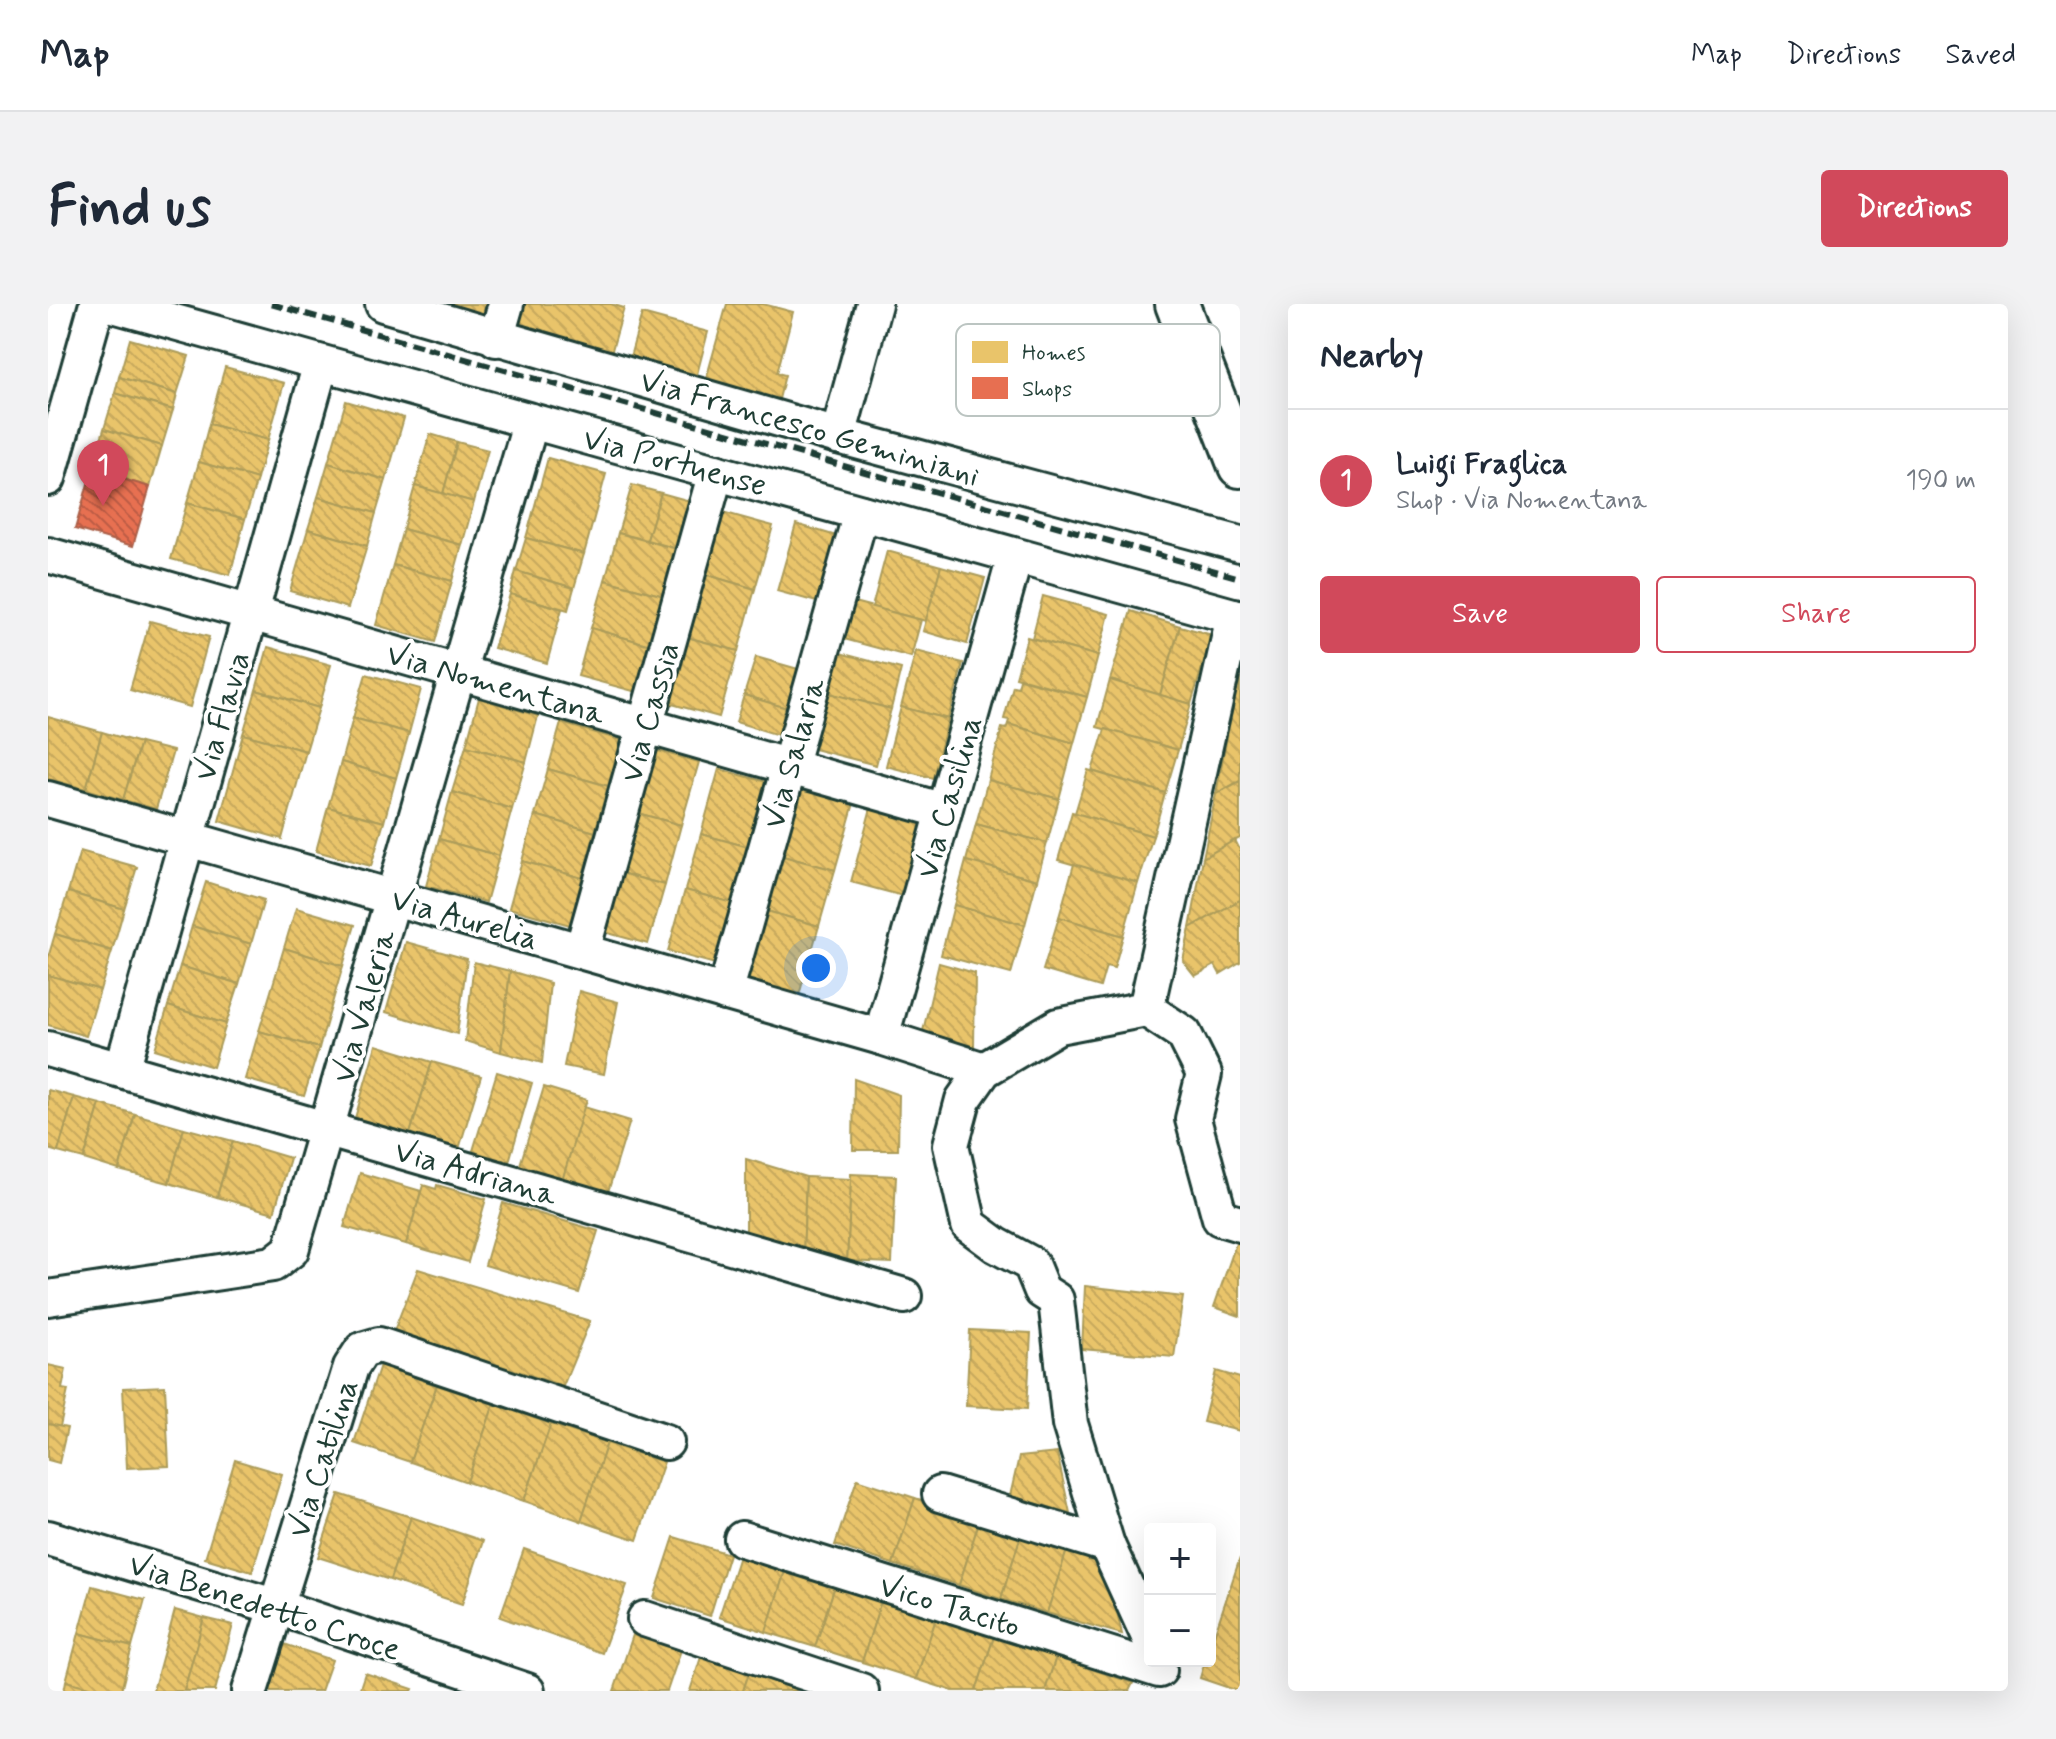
<!DOCTYPE html>
<meta charset="utf-8">
<style>
:root{--surface:#fff;--page:#f2f2f3;--text:#1f2937;--muted:#747a83;--line:#e0e1e3;--accent:#d1495b}
body{margin:0;font-family:Mynerve,sans-serif;background:var(--page);color:var(--text)}
.controls{position:absolute;right:24px;bottom:24px;display:grid;overflow:hidden;border-radius:8px;box-shadow:0 8px 32px #0002}
.controls button{width:72px;height:72px;display:grid;place-items:center;padding:0;border:0;border-bottom:2px solid var(--line);background:var(--surface);color:var(--text);font:40px sans-serif}
.you{position:absolute;left:768px;top:664px;width:28px;height:28px;margin:-20px;border:6px solid #fff;border-radius:50%;background:#1a73e8;box-shadow:0 0 0 12px #1a73e833}
.badge{display:grid;place-items:center;width:52px;height:52px;border-radius:50%;background:var(--accent);color:#fff;font-size:26px;font-weight:700}
.pin{position:absolute;translate:-50% -66px;filter:drop-shadow(0 2px 4px #0008)}
.pin::after{content:'';position:absolute;top:42px;width:28px;height:24px;background:inherit;clip-path:polygon(0 0,100% 0,50% 100%)}
.list{margin:0;padding:0;list-style:none}
h2{display:flex;justify-content:space-between;align-items:center;height:104px;margin:0;padding:0 32px;font-size:34px}
h2 small{font-size:26px;font-weight:400;color:var(--muted)}
.list li{display:grid;grid-template-columns:52px 1fr auto;gap:24px;align-items:center;box-sizing:border-box;height:144px;padding:0 32px;border-top:2px solid var(--line)}
.list b{display:block;font-size:30px;white-space:nowrap}
.list p{margin:0;font-size:26px;white-space:nowrap;color:var(--muted)}
.list em{font-size:26px;font-style:normal;color:var(--muted)}
.actions{display:flex;gap:16px;padding:24px 32px}
.actions a{flex:1;padding:18px 0;border:2px solid var(--accent);border-radius:8px;text-align:center;font-size:28px;color:var(--accent)}
.actions .main{background:var(--accent);color:#fff}
.map{position:relative;flex:none;width:1192px;height:1387px;overflow:hidden;border-radius:8px}
header{display:flex;align-items:center;gap:48px;box-sizing:border-box;height:112px;padding:0 40px;background:var(--surface);border-bottom:2px solid var(--line)}
header strong{font-size:38px}
nav{display:flex;gap:44px;margin-inline-start:auto;font-size:28px}
.intro{display:flex;align-items:center;justify-content:space-between;box-sizing:border-box;height:192px;padding:0 48px}
h1{margin:0;font-size:56px}
.button{padding:20px 36px;border-radius:8px;background:var(--accent);color:#fff;font-size:28px;font-weight:700}
main{display:flex;gap:48px;padding:0 48px}
aside{flex:1;background:var(--surface);border-radius:8px;box-shadow:0 8px 32px #0002}
.map>svg:first-child{display:block}
.homes{fill:url(#homes-back-hatch);stroke:#ac9c5a;stroke-width:2}
.shops{fill:url(#shops-back-hatch);stroke:#ab6048;stroke-width:2}
.lines{fill:none;stroke-linecap:round;stroke-linejoin:round}
.minor-casing{stroke:#1f3d34;stroke-width:40}
.tertiary-casing{stroke:#1f3d34;stroke-width:48}
.minor{stroke:#fff;stroke-width:34}
.tertiary{stroke:#fff;stroke-width:42}
.rail{stroke:#1f3d34;stroke-width:6;stroke-dasharray:12 6;stroke-linecap:butt}
.labels{text-anchor:middle;stroke-width:8;stroke-linejoin:round;paint-order:stroke}
.street-label{font-size:32px;fill:#1f3d34;stroke:#fff}
.key{fill:#fff;stroke:#bcc5c2;stroke-width:2}
.key-label{font-size:22px;fill:#1f3d34}
</style>
<header>
<strong>Map</strong>
<nav><a>Map</a><a>Directions</a><a>Saved</a></nav>
</header>
<div class="intro"><h1>Find us</h1><a class="button">Directions</a></div>
<main>
<div class="map">
<svg width="1192" height="1387" viewBox="0 0 1192 1387">
<defs>
<pattern id="homes-back-hatch" width="6" height="6" patternUnits="userSpaceOnUse" patternTransform="scale(2)"><rect width="6" height="6" fill="#e9c46a"/><path d="M-1 5l2 2M0 0l6 6M5-1l2 2" fill="none" stroke="#c7a95c"/></pattern>
<pattern id="shops-back-hatch" width="6" height="6" patternUnits="userSpaceOnUse" patternTransform="scale(2)"><rect width="6" height="6" fill="#e76f51"/><path d="M-1 5l2 2M0 0l6 6M5-1l2 2" fill="none" stroke="#bb5c44"/></pattern>
</defs>
<rect width="100%" height="100%" fill="#fff"/>
<filter id="ink" filterUnits="userSpaceOnUse"><feTurbulence type="fractalNoise" baseFrequency=".0125" numOctaves="2"/><feDisplacementMap in="SourceGraphic" scale="16" xChannelSelector="R" yChannelSelector="G"/><feConvolveMatrix kernelMatrix="1 2 1 2 8 2 1 2 1" color-interpolation-filters="sRGB"/></filter>
<g filter="url(#ink)">
<!-- homes -->
<g class="homes">
<polygon points="384,0 443,0 439,17"/>
<polygon points="473,0 563,0 576,4 562,53 466,26"/>
<polygon points="679,0 715,0 745,8 729,69 737,71 730,99 657,79"/>
<polygon points="594,10 660,28 647,78 580,60"/>
<polygon points="82,35 141,52 129,90 71,73"/>
<polygon points="177,63 236,79 220,136 161,120"/>
<polygon points="71,73 129,90 125,106 67,89"/>
<polygon points="67,89 125,106 114,142 56,125"/>
<polygon points="298,97 356,114 338,176 280,159"/>
<polygon points="161,120 220,136 209,175 151,158"/>
<polygon points="56,125 114,142 102,183 44,166"/>
<polygon points="382,130 409,138 395,190 367,182"/>
<polygon points="409,138 440,146 426,198 395,190"/>
<polygon points="500,154 558,170 536,250 478,234"/>
<polygon points="151,158 209,175 197,215 139,199"/>
<polygon points="280,159 338,176 328,209 270,193"/>
<polygon points="584,181 613,189 599,236 570,229"/>
<polygon points="367,182 426,198 414,241 355,225"/>
<polygon points="613,189 642,197 629,245 599,236"/>
<polygon points="270,193 328,209 319,242 260,225"/>
<polygon points="139,199 197,215 182,271 123,255"/>
<polygon points="667,206 725,222 707,285 649,268"/>
<polygon points="748,220 795,234 776,300 729,287"/>
<polygon points="260,225 319,242 300,304 242,287"/>
<polygon points="355,225 414,241 404,277 345,261"/>
<polygon points="570,229 629,245 616,292 557,276"/>
<polygon points="478,234 536,250 526,284 468,267"/>
<polygon points="839,247 893,262 878,317 824,303"/>
<polygon points="345,261 404,277 387,338 328,321"/>
<polygon points="893,262 937,274 919,340 875,327"/>
<polygon points="468,267 526,284 520,306 462,290"/>
<polygon points="649,268 707,285 690,347 631,331"/>
<polygon points="557,276 616,292 602,341 543,324"/>
<polygon points="462,290 514,305 499,359 446,344"/>
<polygon points="995,292 1061,310 1050,352 984,334"/>
<polygon points="806,298 873,316 863,353 796,335"/>
<polygon points="1083,307 1132,322 1112,391 1062,376"/>
<polygon points="102,317 161,333 142,403 82,386"/>
<polygon points="1132,322 1164,331 1143,400 1112,391"/>
<polygon points="543,324 602,341 589,388 530,372"/>
<polygon points="631,331 690,347 671,413 613,397"/>
<polygon points="979,333 1050,352 1039,393 968,373"/>
<polygon points="220,343 283,361 271,404 208,386"/>
<polygon points="868,347 915,359 900,415 853,403"/>
<polygon points="788,348 853,365 843,405 777,388"/>
<polygon points="708,353 757,367 745,406 696,391"/>
<polygon points="1192,365 1192,477 1168,490"/>
<polygon points="318,370 373,385 361,429 305,414"/>
<polygon points="972,375 1039,393 1026,439 960,420 961,416 956,415 965,382 970,383"/>
<polygon points="1062,376 1143,400 1130,446 1049,423"/>
<polygon points="208,386 271,404 258,447 195,430"/>
<polygon points="777,388 843,405 828,461 762,444"/>
<polygon points="696,391 745,406 737,433 688,418"/>
<polygon points="431,394 490,412 478,458 418,442"/>
<polygon points="853,403 900,415 885,474 838,462"/>
<polygon points="0,413 54,428 38,485 0,475"/>
<polygon points="305,414 361,429 348,474 293,458"/>
<polygon points="513,419 573,436 560,482 500,465"/>
<polygon points="960,420 1026,439 1011,495 940,476 954,424 958,425"/>
<polygon points="1057,425 1130,446 1117,489 1044,467"/>
<polygon points="54,428 92,439 75,496 38,485"/>
<polygon points="195,430 258,447 234,535 171,517"/>
<polygon points="92,439 125,447 108,505 75,496"/>
<polygon points="418,442 478,458 464,505 404,488"/>
<polygon points="599,444 651,458 633,521 582,507"/>
<polygon points="293,458 348,474 336,518 280,503"/>
<polygon points="500,465 560,482 547,528 487,511"/>
<polygon points="671,465 722,479 704,544 653,530"/>
<polygon points="1040,466 1117,489 1105,532 1027,509"/>
<polygon points="940,476 1011,495 999,539 928,520"/>
<polygon points="1192,477 1192,534 1155,554 1168,490"/>
<polygon points="750,483 806,499 787,566 731,551"/>
<polygon points="404,488 464,505 451,552 391,535"/>
<polygon points="280,503 336,518 323,562 268,547"/>
<polygon points="823,504 875,518 855,592 803,578"/>
<polygon points="582,507 633,521 617,581 565,567"/>
<polygon points="1024,508 1105,532 1090,579 1010,556"/>
<polygon points="487,511 547,528 534,574 474,557"/>
<polygon points="928,520 999,539 989,576 918,557"/>
<polygon points="653,530 704,544 688,600 637,586"/>
<polygon points="391,535 451,552 438,598 378,582"/>
<polygon points="1187,536 1192,546 1192,596 1142,624 1155,554"/>
<polygon points="32,547 89,563 76,605 20,588"/>
<polygon points="731,551 787,566 771,622 715,606"/>
<polygon points="474,557 534,574 522,621 461,604"/>
<polygon points="918,557 989,576 977,621 906,601"/>
<polygon points="1026,560 1090,579 1075,632 1011,613"/>
<polygon points="565,567 617,581 600,640 549,626"/>
<polygon points="158,578 216,596 203,640 144,622"/>
<polygon points="637,586 688,600 671,661 620,647"/>
<polygon points="20,588 76,605 64,647 7,630"/>
<polygon points="1192,596 1192,658 1172,670 1167,661 1147,672 1135,657 1142,624"/>
<polygon points="906,601 977,621 963,670 893,651"/>
<polygon points="248,604 307,621 295,662 236,644"/>
<polygon points="715,606 771,622 751,691 696,676"/>
<polygon points="1011,613 1075,632 1066,664 1058,662 1052,683 995,666"/>
<polygon points="144,622 203,640 191,680 132,662"/>
<polygon points="7,630 64,647 52,686 0,671 0,654"/>
<polygon points="358,638 419,655 409,730 338,708"/>
<polygon points="236,644 295,662 271,744 211,727"/>
<polygon points="426,658 462,667 453,748 417,737"/>
<polygon points="891,659 927,669 926,743 875,727"/>
<polygon points="132,662 191,680 178,720 120,702"/>
<polygon points="462,667 502,679 494,759 453,748"/>
<polygon points="0,671 52,686 38,732 0,721"/>
<polygon points="531,687 570,698 556,770 516,762"/>
<polygon points="120,702 178,720 165,763 107,745"/>
<polygon points="211,727 271,744 256,792 197,775"/>
<polygon points="328,741 384,758 362,830 307,814"/>
<polygon points="384,758 433,772 411,845 362,830"/>
<polygon points="449,768 484,779 460,861 424,850"/>
<polygon points="806,775 851,791 850,846 805,846"/>
<polygon points="496,783 539,796 514,877 471,864"/>
<polygon points="0,786 26,793 10,848 0,845"/>
<polygon points="26,793 52,800 36,855 10,848"/>
<polygon points="52,800 87,810 71,866 36,855"/>
<polygon points="536,803 582,817 559,891 514,877"/>
<polygon points="87,810 136,824 121,879 71,866"/>
<polygon points="136,824 185,837 169,893 121,879"/>
<polygon points="185,837 242,854 226,909 169,893"/>
<polygon points="698,855 758,873 755,955 698,934"/>
<polygon points="312,869 373,887 358,940 296,923"/>
<polygon points="803,870 848,872 844,959 799,957"/>
<polygon points="758,873 803,875 799,957 755,955"/>
<polygon points="375,881 388,885 389,881 438,895 420,958 358,940"/>
<polygon points="455,899 550,927 531,989 437,961"/>
<polygon points="1191,931 1192,931 1192,1012 1166,1003"/>
<polygon points="370,965 542,1017 515,1082 346,1027"/>
<polygon points="1037,982 1135,993 1126,1053 1034,1045"/>
<polygon points="922,1026 983,1029 979,1105 918,1102"/>
<polygon points="0,1061 18,1065 14,1085 20,1086 12,1123 0,1120"/>
<polygon points="332,1061 389,1081 362,1158 306,1139"/>
<polygon points="1168,1067 1192,1074 1192,1127 1155,1118"/>
<polygon points="389,1081 446,1100 419,1178 362,1158"/>
<polygon points="117,1082 121,1162 79,1164 75,1084"/>
<polygon points="446,1100 503,1120 476,1197 419,1178"/>
<polygon points="0,1120 19,1124 11,1159 0,1156"/>
<polygon points="503,1120 559,1139 533,1217 476,1197"/>
<polygon points="559,1139 616,1158 589,1236 533,1217"/>
<polygon points="1009,1149 1022,1209 962,1192 971,1153"/>
<polygon points="187,1156 234,1170 204,1268 157,1254"/>
<polygon points="809,1175 867,1194 845,1260 787,1241"/>
<polygon points="291,1190 363,1213 342,1276 270,1253"/>
<polygon points="867,1194 932,1215 911,1281 845,1260"/>
<polygon points="363,1213 435,1237 414,1300 342,1276"/>
<polygon points="932,1215 974,1228 953,1295 911,1281"/>
<polygon points="974,1228 1020,1243 999,1309 953,1295"/>
<polygon points="626,1233 681,1250 662,1312 606,1294"/>
<polygon points="1020,1243 1057,1255 1074,1330 999,1309"/>
<polygon points="476,1245 579,1281 554,1349 452,1313"/>
<polygon points="691,1252 737,1267 718,1328 671,1313"/>
<polygon points="1192,1254 1192,1387 1190,1387 1152,1374 1157,1357 1162,1357 1162,1344"/>
<polygon points="737,1267 787,1282 767,1343 718,1328"/>
<polygon points="44,1282 97,1296 84,1343 31,1329"/>
<polygon points="787,1282 833,1297 814,1358 767,1343"/>
<polygon points="833,1297 888,1315 868,1375 814,1358"/>
<polygon points="127,1306 156,1314 136,1387 105,1387"/>
<polygon points="156,1314 185,1321 167,1387 136,1387"/>
<polygon points="888,1315 946,1333 928,1387 905,1387 868,1375"/>
<polygon points="31,1329 84,1343 73,1387 57,1387 18,1377"/>
<polygon points="585,1331 633,1346 619,1387 566,1387"/>
<polygon points="946,1333 1008,1353 997,1387 928,1387"/>
<polygon points="236,1340 284,1356 273,1387 220,1387"/>
<polygon points="653,1353 701,1369 695,1387 642,1387"/>
<polygon points="1008,1353 1085,1379 1081,1387 997,1387"/>
<polygon points="317,1369 365,1385 364,1387 311,1387"/>
<polygon points="701,1369 749,1386 748,1387 695,1387"/>
<polygon points="18,1377 57,1387 16,1387"/>
</g>
<!-- shops -->
<polygon class="shops" points="44,166 102,183 85,242 27,225"/>
<g class="lines">
<!-- minor casing -->
<g class="minor-casing">
<g id="minor">
<polyline points="62,0 1192,314"/>
<polyline points="335,0 790,132 1192,240"/>
<polyline points="448,35 458,0"/>
<polyline points="790,132 826,0"/>
<polyline points="0,174 49,0"/>
<polyline points="0,251 896,507"/>
<polyline points="0,495 833,733 936,766"/>
<polyline points="534,647 668,168"/>
<polyline points="677,689 813,209"/>
<polyline points="1098,705 1136,730 1156,770 1145,815 1172,914 1192,920"/>
<polyline points="833,733 967,253"/>
<polyline points="0,745 856,992"/>
<polyline points="74,766 273,59"/>
<polyline points="0,994 225,960 243,946 483,117"/>
<polyline points="892,1190 1059,1241"/>
<polyline points="0,1234 226,1302 479,1387"/>
<polyline points="694,1235 1111,1366"/>
<polyline points="597,1315 813,1387"/>
<polyline points="1102,1335 1059,1241 1022,1120 1008,996 994,987 983,960 948,941 921,921 903,841 915,796 936,766 1010,722 1098,705 1186,312"/>
<polyline points="202,1387 303,1063 314,1046 331,1041 618,1138"/>
</g>
</g>
<!-- tertiary casing -->
<g class="tertiary-casing">
<polyline id="tertiary" points="1129,0 1192,162"/>
</g>
<!-- minor -->
<use href="#minor" class="minor"/>
<!-- tertiary -->
<use href="#tertiary" class="tertiary"/>
<!-- rail -->
<polyline class="rail" points="223,0 1192,274"/>
</g>
</g>
<g class="labels">
<!-- street labels -->
<g class="street-label">
<text transform="translate(762 123) rotate(16)" y="11">Via Francesco Geminiani</text>
<text transform="translate(627 157) rotate(15)" y="11">Via Portuense</text>
<text transform="translate(448 379) rotate(16)" y="11">Via Nomentana</text>
<text transform="translate(601 408) rotate(-74)" y="11">Via Cassia</text>
<text transform="translate(173 412) rotate(-74)" y="11">Via Flavia</text>
<text transform="translate(745 449) rotate(-74)" y="11">Via Salaria</text>
<text transform="translate(900 493) rotate(-74)" y="11">Via Casilina</text>
<text transform="translate(417 614) rotate(16)" y="11">Via Aurelia</text>
<text transform="translate(315 702) rotate(-74)" y="11">Via Valeria</text>
<text transform="translate(428 868) rotate(16)" y="11">Via Adriana</text>
<text transform="translate(274 1154) rotate(-72)" y="11">Via Catilina</text>
<text transform="translate(902 1301) rotate(17)" y="11">Vico Tacito</text>
<text transform="translate(217 1302) rotate(18)" y="11">Via Benedetto Croce</text>
</g>
</g>
<!-- legend -->
<rect x="908" y="20" width="264" height="92" rx="12" class="key"/>
<rect x="924" y="37" width="36" height="22" fill="#e9c46a"/>
<rect x="924" y="73" width="36" height="22" fill="#e76f51"/>
<g class="key-label">
<text x="974" y="56">Homes</text>
<text x="974" y="92">Shops</text>
</g>
</svg>
<div class="controls">
<button>+</button>
<button>−</button>
</div>
<div class="you"></div>
<div class="pin badge" style="left:55px;top:202px">1</div>
</div>
<aside>
<h2>Nearby<small></small></h2>
<ul class="list">
<li><span class="badge">1</span><div><b>Luigi Fraglica</b><p>Shop · Via Nomentana</p></div><em>190 m</em></li>
</ul>
<div class="actions"><a class="main">Save</a><a>Share</a></div>
</aside>
</main>
